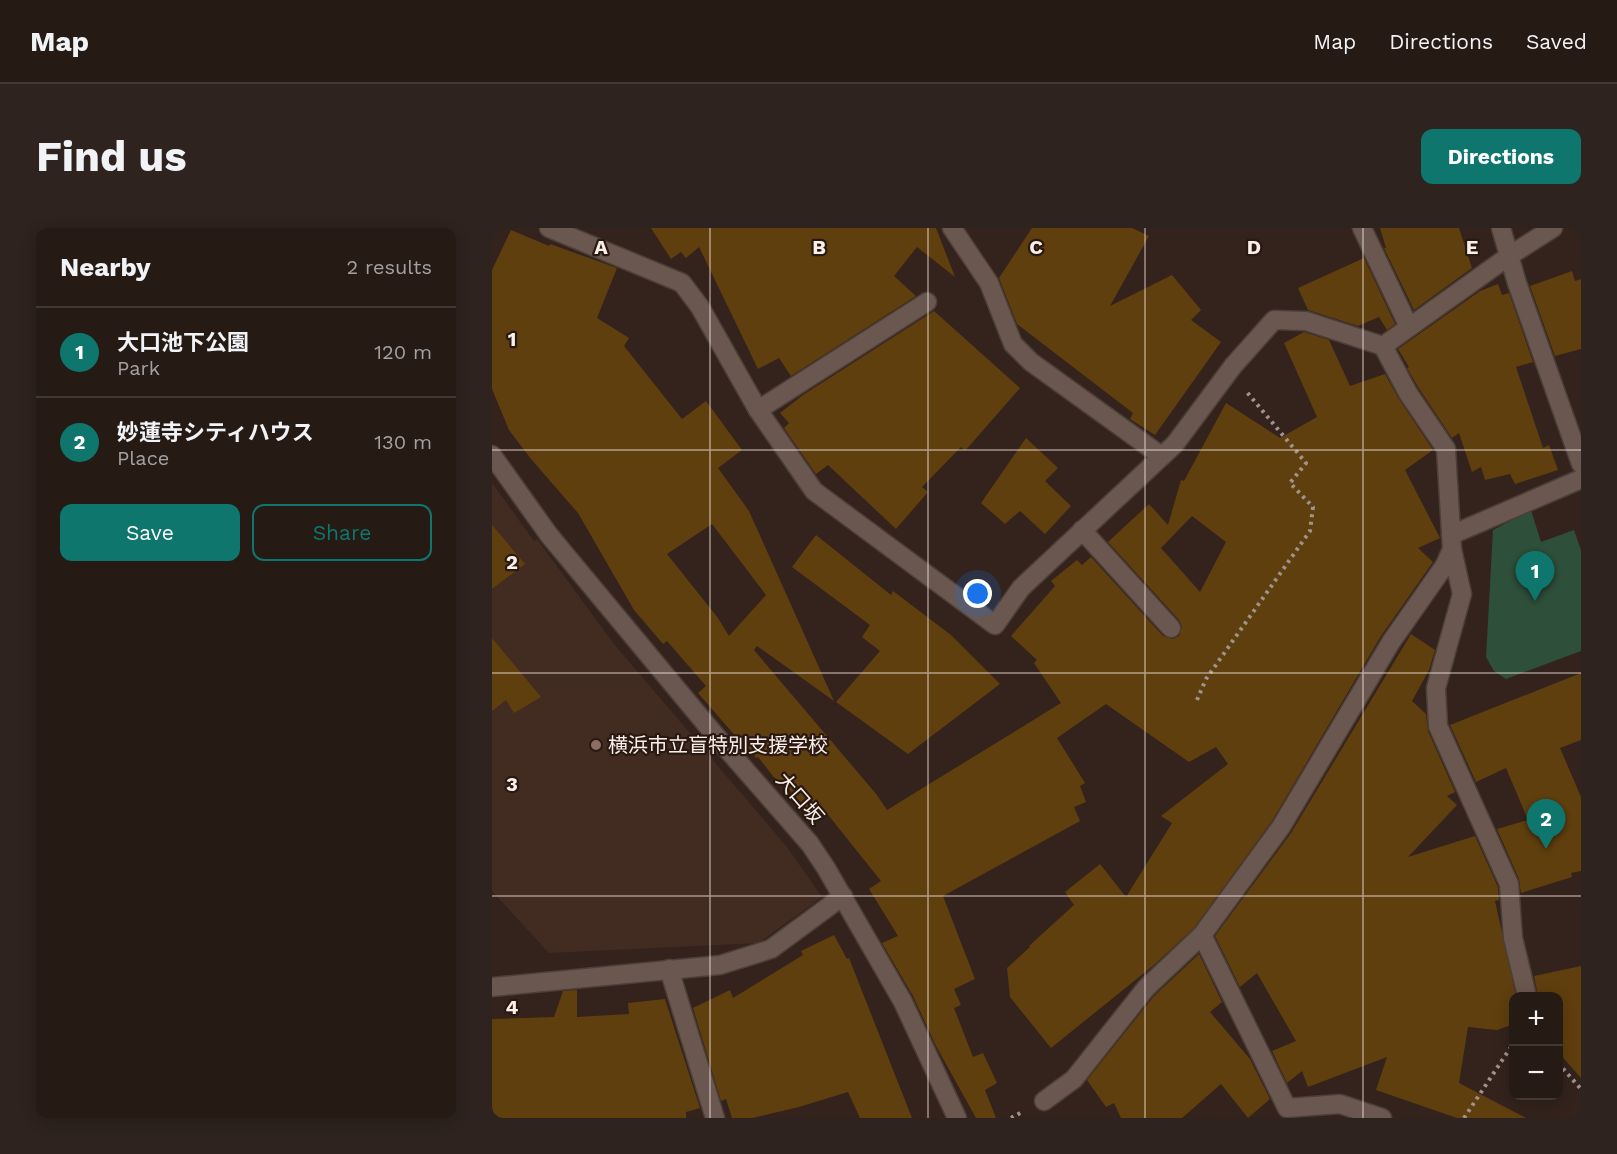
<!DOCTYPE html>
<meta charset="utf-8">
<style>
:root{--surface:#261a15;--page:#2e231e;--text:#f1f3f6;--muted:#a4a1a0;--line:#423834;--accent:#0f766e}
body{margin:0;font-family:"Work Sans","Noto Sans JP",sans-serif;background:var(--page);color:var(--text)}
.controls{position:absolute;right:18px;bottom:18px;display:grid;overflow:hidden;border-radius:12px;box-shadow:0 3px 15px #0003}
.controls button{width:54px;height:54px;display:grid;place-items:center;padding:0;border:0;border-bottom:2px solid var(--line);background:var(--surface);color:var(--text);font:30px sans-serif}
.you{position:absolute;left:486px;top:366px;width:21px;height:21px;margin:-15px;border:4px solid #fff;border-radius:50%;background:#1a73e8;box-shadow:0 0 0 9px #1a73e833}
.badge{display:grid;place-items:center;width:39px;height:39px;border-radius:50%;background:var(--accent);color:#fff;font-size:20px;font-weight:700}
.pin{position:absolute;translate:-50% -50px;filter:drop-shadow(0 2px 3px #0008)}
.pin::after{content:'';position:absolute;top:32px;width:21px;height:18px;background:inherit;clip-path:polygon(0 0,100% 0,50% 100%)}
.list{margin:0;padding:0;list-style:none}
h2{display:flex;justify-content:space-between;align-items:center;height:78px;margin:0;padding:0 24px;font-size:26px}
h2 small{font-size:20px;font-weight:400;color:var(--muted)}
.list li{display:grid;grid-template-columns:39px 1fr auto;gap:18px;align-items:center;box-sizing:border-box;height:90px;padding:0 24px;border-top:2px solid var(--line)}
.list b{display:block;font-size:22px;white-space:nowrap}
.list p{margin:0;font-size:20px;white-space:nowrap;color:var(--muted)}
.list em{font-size:20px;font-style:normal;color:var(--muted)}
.actions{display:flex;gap:12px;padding:18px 24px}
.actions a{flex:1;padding:14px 0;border:2px solid var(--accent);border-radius:12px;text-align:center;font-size:21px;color:var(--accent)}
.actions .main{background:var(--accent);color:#fff}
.map{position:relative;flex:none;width:1089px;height:890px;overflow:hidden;border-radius:12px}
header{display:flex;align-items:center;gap:36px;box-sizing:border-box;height:84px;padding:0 30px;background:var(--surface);border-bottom:2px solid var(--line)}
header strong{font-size:28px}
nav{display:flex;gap:33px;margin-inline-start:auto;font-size:21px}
.intro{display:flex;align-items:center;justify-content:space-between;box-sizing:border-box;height:144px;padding:0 36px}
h1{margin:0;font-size:42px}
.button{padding:15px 27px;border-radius:12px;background:var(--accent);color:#fff;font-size:21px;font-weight:700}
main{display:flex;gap:36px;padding:0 36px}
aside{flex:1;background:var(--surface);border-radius:12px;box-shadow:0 3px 15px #0003}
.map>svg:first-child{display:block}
.built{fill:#422c22}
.green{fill:#2e4f3a}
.building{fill:#603f0e;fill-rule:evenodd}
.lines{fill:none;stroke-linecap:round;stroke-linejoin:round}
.minor-casing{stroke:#4c3e38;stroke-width:21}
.path{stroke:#a0938d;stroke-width:4;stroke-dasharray:3 4.5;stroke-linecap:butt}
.minor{stroke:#6a574f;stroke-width:18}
.grid{fill:none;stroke:#fbefea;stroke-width:1.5;stroke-opacity:0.55}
.education-dot{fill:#8d6e63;stroke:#291912;stroke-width:2}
.labels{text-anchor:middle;stroke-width:4.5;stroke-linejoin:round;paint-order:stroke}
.poi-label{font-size:20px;fill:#fbefea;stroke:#291912;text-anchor:start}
.street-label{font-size:20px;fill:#fbefea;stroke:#291912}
.grid-label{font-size:20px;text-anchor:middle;font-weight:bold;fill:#fbefea;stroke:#291912;stroke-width:4.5;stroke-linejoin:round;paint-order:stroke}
</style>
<header>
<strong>Map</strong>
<nav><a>Map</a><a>Directions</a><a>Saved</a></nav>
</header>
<div class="intro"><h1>Find us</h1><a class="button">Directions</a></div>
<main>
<aside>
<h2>Nearby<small>2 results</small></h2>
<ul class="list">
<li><span class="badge">1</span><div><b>大口池下公園</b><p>Park</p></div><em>120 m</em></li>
<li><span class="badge">2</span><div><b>妙蓮寺シティハウス</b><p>Place</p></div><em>130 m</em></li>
</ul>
<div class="actions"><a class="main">Save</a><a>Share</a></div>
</aside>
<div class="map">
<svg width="1089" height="890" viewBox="0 0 1089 890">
<rect width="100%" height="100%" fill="#33231c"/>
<!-- built -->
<polygon class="built" points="0,255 42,313 45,311 122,416 295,619 330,669 266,715 57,725 0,663"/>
<!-- green -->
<polygon class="green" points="1039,282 1049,314 1082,302 1089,322 1089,423 1014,451 1002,443 994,429 1001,302"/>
<!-- building -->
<g class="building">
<polygon points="159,0 444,0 463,49 425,19 402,48 424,68 299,148 287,130 266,141 207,19 194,30 189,24 179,31"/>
<polygon points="540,0 640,0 657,8 618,78 680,47 709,82 699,92 729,114 663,207 638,191 641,185 525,96 507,50"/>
<polygon points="888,0 967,0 980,40 922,82 892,20 894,20"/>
<path d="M19 2 57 18 58 16 125 40 105 90 137 110 132 118 190 191 214 173 250 222 226 240 257 283 342 473 265 418 262 422 385 567 395 582 569 475 542 435 545 432 519 408 563 358 559 353 585 332 590 337 599 329 671 408 681 411 687 408 690 398 687 392 616 314 657 276 676 297 689 252 692 253 734 175 788 210 825 189 792 115 812 104 837 112 858 158 893 146 907 171 941 222 913 242 948 310 926 320 941 334 889 408 780 593 702 700 662 737 559 820 518 769 515 740 538 719 537 718 582 677 573 664 608 636 634 669 680 595 669 588 736 536 724 519 697 534 614 476 565 510 593 555 588 558 594 574 582 579 588 593 451 668 483 751 462 761 469 777 462 780 481 829 491 825 505 855 493 862 504 890H484L444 818 421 768 390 715 406 708 377 661 389 653 333 583 323 590 291 555 288 557 266 529 264 530 249 508 246 511 206 465 214 458 175 413 171 416 142 382 86 285 39 231 17 202 0 161V42ZM700 288 734 314 708 364 669 320ZM220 296 274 367 237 408 226 390 175 326Z"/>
<polygon points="872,30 903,96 895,102 887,89 866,98 816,82 806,60"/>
<polygon points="1080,43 1083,53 1089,51 1089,121 1063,128 1038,58"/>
<polygon points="1006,56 1010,67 1017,65 1041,134 1024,139 1051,220 1057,217 1066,242 1023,256 1018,246 993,252 989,239 980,244 967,205 960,210 926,159 915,140 917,139 906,121 988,63"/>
<polygon points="442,83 528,160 473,223 469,219 430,259 436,264 404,301 336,237 324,246 292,200 297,195 288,185 311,167"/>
<polygon points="534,210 566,240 553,253 579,278 553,306 528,283 513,296 489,275"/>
<polygon points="0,297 33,336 0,361"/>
<polygon points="324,307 399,367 401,363 459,407 508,456 416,526 344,474 388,423 370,409 378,397 300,339"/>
<polygon points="919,406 943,422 937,442 920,473 934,486 936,503 963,564 955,568 965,577 916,629 983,608 1006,659 1007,672 1003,673 1024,768 1022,768 1022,796 1005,802 976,799 967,855 1034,890 965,890 884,862 895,829 816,859 810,843 795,855 780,823 804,813 765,745 748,759 723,708 799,605"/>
<polygon points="0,410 49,469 22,485 14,472 0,483"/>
<polygon points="1089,445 1089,512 1068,520 1089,569 1089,643 1079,645 1080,649 1029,665 1027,651 1005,601 1036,592 1014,540 984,554 958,497"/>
<polygon points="342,707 355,731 357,730 420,890 368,890 356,864 307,879 260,890 240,890 234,871 229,873 201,780 238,762 241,770 311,727 309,723"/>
<polygon points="707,726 730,774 718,784 758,831 778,871 756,890 729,856 690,890 629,890 622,875 614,879 595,852 662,768"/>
<polygon points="1089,738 1089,850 1066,824 1066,787 1071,780 1066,781 1066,768 1046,768 1042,748"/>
<polygon points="85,762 85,789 137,786 136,775 173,771 208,880 194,884 194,890 0,890 0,791 62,789 71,763"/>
</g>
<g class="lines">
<!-- minor casing -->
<g class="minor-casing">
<g id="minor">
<polyline points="57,0 190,55 208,79 266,182 322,263 503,397 529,360 683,216 741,138 782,92 814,93 891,118 1017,28 1061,0"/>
<polyline points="460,0 497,55 521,116 539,134 668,227"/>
<polyline points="870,0 917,99"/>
<polyline points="1009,0 1025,55 1089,236"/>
<polyline points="891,118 916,165 954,221 960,321 970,366 944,460 946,498 1017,656 1021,710 1035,768"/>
<polyline points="266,182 435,74"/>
<polyline points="0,227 57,307 228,513 318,616 334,640 411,774 465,890"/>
<polyline points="590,302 679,400"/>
<polyline points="959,307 1089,251"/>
<polyline points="710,707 795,880 848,876 890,890"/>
<polyline points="177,741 223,890"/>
<polyline points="0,759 228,737 279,721 351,668"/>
<polyline points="552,873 582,851 654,760 710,707 789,599 899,414 953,337 960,321"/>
</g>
</g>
<!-- path -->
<g class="path">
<polyline points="705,472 714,451 818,303 821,279 798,255 814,235 754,163"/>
<polyline points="1066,835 1089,861"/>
<polyline points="519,890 530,884"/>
<polyline points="972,890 1019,819 1022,819"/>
</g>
<!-- minor -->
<use href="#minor" class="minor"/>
</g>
<!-- grid -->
<path class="grid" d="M218 0V890M436 0V890M653 0V890M871 0V890M0 222H1089M0 445H1089M0 668H1089"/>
<!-- markers -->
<circle class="education-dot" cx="104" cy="517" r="6"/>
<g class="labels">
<!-- poi labels -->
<g class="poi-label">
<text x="116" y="524">横浜市立盲特別支援学校</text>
</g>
<!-- street labels -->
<g class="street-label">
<text transform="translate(308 570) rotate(49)" y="7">大口坂</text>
</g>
</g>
<g class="grid-label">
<text x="109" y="26">A</text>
<text x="327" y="26">B</text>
<text x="544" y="26">C</text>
<text x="762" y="26">D</text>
<text x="980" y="26">E</text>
<text x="20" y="118">1</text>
<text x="20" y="341">2</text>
<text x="20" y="563">3</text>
<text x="20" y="786">4</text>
</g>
</svg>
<div class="controls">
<button>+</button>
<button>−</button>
</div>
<div class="you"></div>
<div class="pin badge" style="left:1043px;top:373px">1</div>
<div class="pin badge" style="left:1054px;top:621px">2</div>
</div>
</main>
